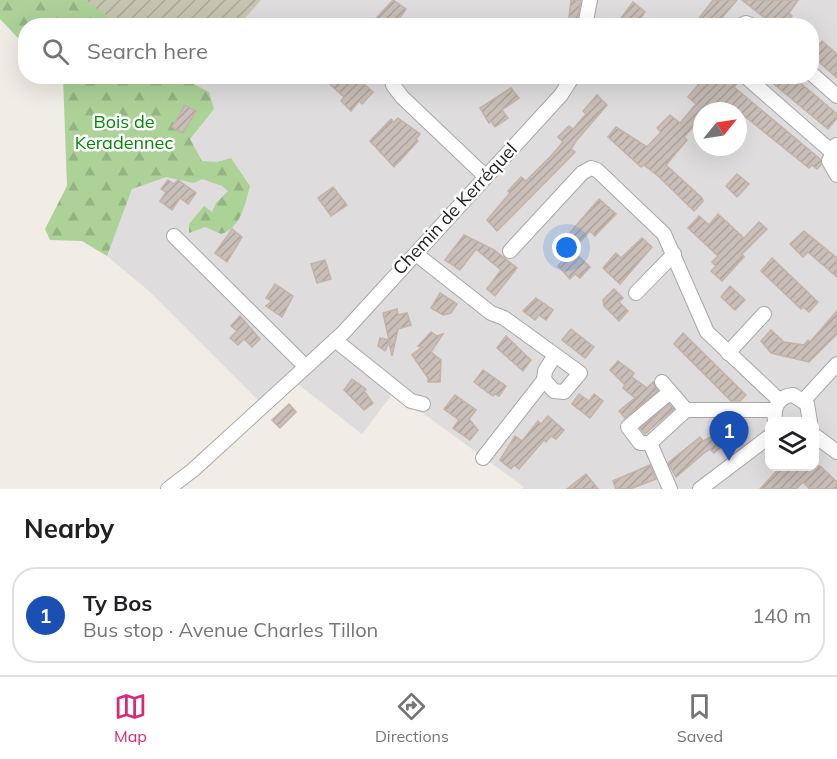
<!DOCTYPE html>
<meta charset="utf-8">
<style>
:root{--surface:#fff;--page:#f6f6f6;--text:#202124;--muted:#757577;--line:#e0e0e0;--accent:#db2777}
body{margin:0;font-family:Mulish,sans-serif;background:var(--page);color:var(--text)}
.controls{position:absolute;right:18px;bottom:18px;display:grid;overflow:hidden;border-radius:12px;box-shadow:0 6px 24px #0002}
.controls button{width:54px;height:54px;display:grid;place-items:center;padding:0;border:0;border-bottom:2px solid var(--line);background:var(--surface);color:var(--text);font:30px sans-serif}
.compass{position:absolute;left:693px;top:102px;width:54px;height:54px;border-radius:50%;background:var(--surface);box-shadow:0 6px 24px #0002;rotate:60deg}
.you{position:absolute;left:567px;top:248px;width:21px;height:21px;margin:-15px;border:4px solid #fff;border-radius:50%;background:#1a73e8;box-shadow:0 0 0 9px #1a73e833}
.badge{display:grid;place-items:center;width:39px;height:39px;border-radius:50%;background:var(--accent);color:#fff;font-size:20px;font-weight:700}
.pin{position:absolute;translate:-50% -50px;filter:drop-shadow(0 2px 3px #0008)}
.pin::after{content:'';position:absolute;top:32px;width:21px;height:18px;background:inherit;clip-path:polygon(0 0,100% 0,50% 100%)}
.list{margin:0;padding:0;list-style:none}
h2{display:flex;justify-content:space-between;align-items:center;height:78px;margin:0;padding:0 24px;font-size:26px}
h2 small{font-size:20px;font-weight:400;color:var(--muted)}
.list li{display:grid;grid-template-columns:39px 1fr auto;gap:18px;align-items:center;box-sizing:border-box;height:96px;margin:0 12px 12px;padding:0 12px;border:2px solid var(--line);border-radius:24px}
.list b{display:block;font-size:22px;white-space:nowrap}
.list p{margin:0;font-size:20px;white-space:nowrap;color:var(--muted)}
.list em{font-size:20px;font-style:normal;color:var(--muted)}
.icon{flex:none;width:33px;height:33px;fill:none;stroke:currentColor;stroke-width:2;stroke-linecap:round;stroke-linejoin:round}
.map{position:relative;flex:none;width:837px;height:489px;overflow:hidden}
.search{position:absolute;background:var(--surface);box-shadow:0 6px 24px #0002;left:18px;right:18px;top:18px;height:66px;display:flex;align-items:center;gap:15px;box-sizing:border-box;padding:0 21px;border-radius:24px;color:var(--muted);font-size:22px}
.sheet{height:186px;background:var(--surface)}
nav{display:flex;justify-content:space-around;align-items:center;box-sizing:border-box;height:84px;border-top:2px solid var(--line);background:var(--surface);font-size:16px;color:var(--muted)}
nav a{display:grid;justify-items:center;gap:3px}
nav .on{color:var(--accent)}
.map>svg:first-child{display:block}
.residential{fill:#dedcdd;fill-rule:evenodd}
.construction{fill:url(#construction-furrows)}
.forest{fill:url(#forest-firs)}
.building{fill:url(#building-hatch);stroke:#c3b2a7;stroke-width:1.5}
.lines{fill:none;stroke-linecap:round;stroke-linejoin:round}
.minor-casing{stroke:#a7a7a7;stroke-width:16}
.minor{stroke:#fff;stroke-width:14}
.labels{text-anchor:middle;stroke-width:5;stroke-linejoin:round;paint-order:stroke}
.park-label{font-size:18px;fill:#058608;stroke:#fff}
.street-label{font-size:18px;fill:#202020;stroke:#fff}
</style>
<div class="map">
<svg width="837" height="489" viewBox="0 0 837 489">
<defs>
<pattern id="construction-furrows" width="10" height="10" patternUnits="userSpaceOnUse" patternTransform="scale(1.5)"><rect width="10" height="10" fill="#c6c5b0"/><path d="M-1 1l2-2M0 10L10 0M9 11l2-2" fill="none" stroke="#aaa997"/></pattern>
<pattern id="forest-firs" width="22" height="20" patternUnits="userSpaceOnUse" patternTransform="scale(1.5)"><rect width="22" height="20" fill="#acd298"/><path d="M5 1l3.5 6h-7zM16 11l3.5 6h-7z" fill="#94b483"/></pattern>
<pattern id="building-hatch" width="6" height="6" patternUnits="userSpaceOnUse" patternTransform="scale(1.5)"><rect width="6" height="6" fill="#c9beb8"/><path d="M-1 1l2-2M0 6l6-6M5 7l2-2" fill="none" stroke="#aca39e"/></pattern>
</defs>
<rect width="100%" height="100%" fill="#f1ece5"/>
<!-- residential -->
<path class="residential" d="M261 0H837V489H522L524 487 394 392 362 434 294 381 266 408 149 291 84 237 195 77 812 76V26L238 25ZM702 111H738V147H702ZM770 422H814V466H770Z"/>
<!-- construction -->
<polygon class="construction" points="84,0 261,0 238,26 114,25"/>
<!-- forest -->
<g class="forest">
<polygon points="0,0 85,0 119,25 26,26 25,52 18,38 0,19"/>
<path d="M63 77H195L194 84 209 92 214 109 190 139 202 161 217 162 231 158 250 186C245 204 241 228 221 234L205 227 189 233V224L204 206 212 212 216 203 228 191 222 186 202 179 194 183 166 177 132 189 107 256 82 241 50 240 45 229 67 186Z"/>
</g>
<!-- building -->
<g class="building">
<polygon points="393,0 406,9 402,15 392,26 369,26"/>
<polygon points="571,0 581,0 576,26 568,26"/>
<polygon points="713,0 737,0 720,20 714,16 707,26 693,26"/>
<polygon points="742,0 798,0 789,13 792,16 784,26 775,26"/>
<polygon points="633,2 645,12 635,26 615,26"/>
<polygon points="822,41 837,54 837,78 812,56 812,42 817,47"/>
<polygon points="321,76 355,76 373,92 362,104 359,101 351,111 341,101 344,97"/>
<polygon points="698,76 736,76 738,82 734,87 820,159 821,165 817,169 812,165 809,168 738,111 702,111 702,117 684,137 687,140 666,165 702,198 703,201 694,211 658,176 644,165 641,167 608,137 616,127 647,147 661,132 657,128 670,115 680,123 696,104 688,97 698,85"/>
<polygon points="764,76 792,76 837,114 837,118 828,129"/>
<polygon points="511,88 519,98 502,110 508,118 495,127 491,121 489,123 480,108"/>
<polygon points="597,95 607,105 576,141 571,149 575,152 497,231 487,220 510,193 508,191 521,177 526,181 551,156 563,142 558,137 569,126 573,129 586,114 583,111"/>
<polygon points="185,105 196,111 183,133 172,127"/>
<polygon points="398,118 420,134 416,139 418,141 394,167 370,141 391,119 394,122"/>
<polygon points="737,174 749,184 737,197 726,186"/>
<polygon points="168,180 174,184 178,180 196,193 188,204 180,198 172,210 160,201 166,192 161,189"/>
<polygon points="333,187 347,205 331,216 318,198"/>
<polygon points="599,199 616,214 595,236 590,231 578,244 568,235"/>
<polygon points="718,214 744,238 759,222 767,229 742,254 744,257 722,281 711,271 716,266 712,262 718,256 688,228 699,216 709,225"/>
<polygon points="232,229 242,237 227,262 215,253"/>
<polygon points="804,231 837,258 837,277 808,252 803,257 790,244"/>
<polygon points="464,235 494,250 517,268 495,296 487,289 501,270 476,249 460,270 445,260"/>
<polygon points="642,238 652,247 620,284 603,268 616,253 621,258"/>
<polygon points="572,250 590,267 580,278 575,274 570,279 558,266"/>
<polygon points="772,258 818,302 809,312 803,307 801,309 761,271"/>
<polygon points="325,260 331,279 317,283 311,264"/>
<polygon points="275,284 293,296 282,317 266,306 272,301 266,298"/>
<polygon points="730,286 745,300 735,310 721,297"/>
<polygon points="614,289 623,298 619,302 628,311 619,321 604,306 603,300"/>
<polygon points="440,293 457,304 451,313 443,315 431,308"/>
<polygon points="536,298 553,310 546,320 539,315 535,320 523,311"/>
<polygon points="397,309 398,315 407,313 411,325 398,329 392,356 389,343 385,351 378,346 380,338 389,340 383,313"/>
<polygon points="837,311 837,334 809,362 771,353 761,341 771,330 784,342 804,345 808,340 810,342"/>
<polygon points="240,316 260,339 252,347 244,339 238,345 230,338 237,331 231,326"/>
<polygon points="571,329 594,347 585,358 562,340"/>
<polygon points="431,332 437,336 443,334 431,352 441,360 440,382 428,382 428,378 412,355 422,347 418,346"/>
<polygon points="683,333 746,395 740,401 731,401 674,344"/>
<polygon points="506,336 531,360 523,371 497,348"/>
<polygon points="618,361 634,373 632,377 647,388 653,382 658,391 625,418 619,411 635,398 623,388 625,385 610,370"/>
<polygon points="483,370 506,386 499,396 495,394 493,396 474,382"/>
<polygon points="352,379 366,389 364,391 373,403 364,410 344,390"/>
<polygon points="579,394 589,401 594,394 603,401 590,418 572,404"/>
<polygon points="455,395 476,410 469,419 478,430 470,440 453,428 459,420 444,409"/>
<polygon points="289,404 296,412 280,428 272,420"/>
<polygon points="669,404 674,409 645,434 640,428"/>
<polygon points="548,416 564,430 556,439 551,436 546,442 544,440 519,469 514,465 511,469 500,460 515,436 522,441 538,421 541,424"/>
<polygon points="732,419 743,419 747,424 714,453 710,449 703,454 676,477 668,463 700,437 703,441 711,437"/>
<polygon points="650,465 656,479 630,489 616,489 613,481"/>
<polygon points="781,466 820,466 837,482 837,489 810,489 803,482 796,489 760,489"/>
<polygon points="586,474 598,489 567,489"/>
</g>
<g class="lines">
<!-- minor casing -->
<g class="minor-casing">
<g id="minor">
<polyline points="585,26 590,0"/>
<polyline points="739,26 746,23 753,26"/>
<polyline points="812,74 837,96"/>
<polyline points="392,76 393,85 402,97 485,176"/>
<polyline points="745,76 832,152"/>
<polyline points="836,145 829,161 837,175"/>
<polyline points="174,236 305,366"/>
<polyline points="510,251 582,173 591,168 597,170 664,234 707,332 780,401"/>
<polyline points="416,254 491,313 504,318 580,373 564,392 554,391 544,380 545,371 555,355"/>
<polyline points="636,293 674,254"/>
<polyline points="335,340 411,401 423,404"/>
<polyline points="728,353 764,314"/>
<polyline points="662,382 686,410"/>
<polyline points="804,400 837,364"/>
<path d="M775 422C773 408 778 396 793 395L807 404 810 422"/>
<polyline points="814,435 837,452"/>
<polyline points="650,443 640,443 628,427 670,392"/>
<polyline points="483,458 544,380"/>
<polyline points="168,489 193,470 343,333 561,95 573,76"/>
<polyline points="670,489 650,443 686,410 774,410"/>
<polyline points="700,489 770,436"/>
</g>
</g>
<!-- minor -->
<use href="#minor" class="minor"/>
</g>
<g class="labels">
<!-- park labels -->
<g class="park-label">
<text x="124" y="128">Bois de<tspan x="124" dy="21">Keradennec</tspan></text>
</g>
<!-- street labels -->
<g class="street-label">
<text transform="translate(455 209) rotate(-47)" y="6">Chemin de Kerréquel</text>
</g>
</g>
</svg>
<div class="controls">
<button><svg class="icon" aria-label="layers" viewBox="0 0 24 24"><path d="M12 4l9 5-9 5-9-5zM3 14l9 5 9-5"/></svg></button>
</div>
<svg class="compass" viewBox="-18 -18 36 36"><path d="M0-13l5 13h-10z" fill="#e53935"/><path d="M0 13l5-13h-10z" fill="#757577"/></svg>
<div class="you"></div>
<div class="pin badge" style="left:729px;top:461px;background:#1a4fb4">1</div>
<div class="search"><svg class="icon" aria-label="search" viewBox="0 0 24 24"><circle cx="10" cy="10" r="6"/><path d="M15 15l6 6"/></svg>Search here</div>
</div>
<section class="sheet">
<h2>Nearby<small></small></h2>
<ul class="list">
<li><span class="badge" style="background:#1a4fb4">1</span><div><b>Ty Bos</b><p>Bus stop · Avenue Charles Tillon</p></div><em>140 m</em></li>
</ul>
</section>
<nav>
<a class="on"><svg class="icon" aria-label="map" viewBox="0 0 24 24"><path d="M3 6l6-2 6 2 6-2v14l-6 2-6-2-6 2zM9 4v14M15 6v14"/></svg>Map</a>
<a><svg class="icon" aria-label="directions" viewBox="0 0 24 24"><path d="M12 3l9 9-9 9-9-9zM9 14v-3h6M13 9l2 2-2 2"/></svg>Directions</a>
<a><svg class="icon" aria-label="saved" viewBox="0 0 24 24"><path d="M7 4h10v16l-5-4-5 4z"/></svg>Saved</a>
</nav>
